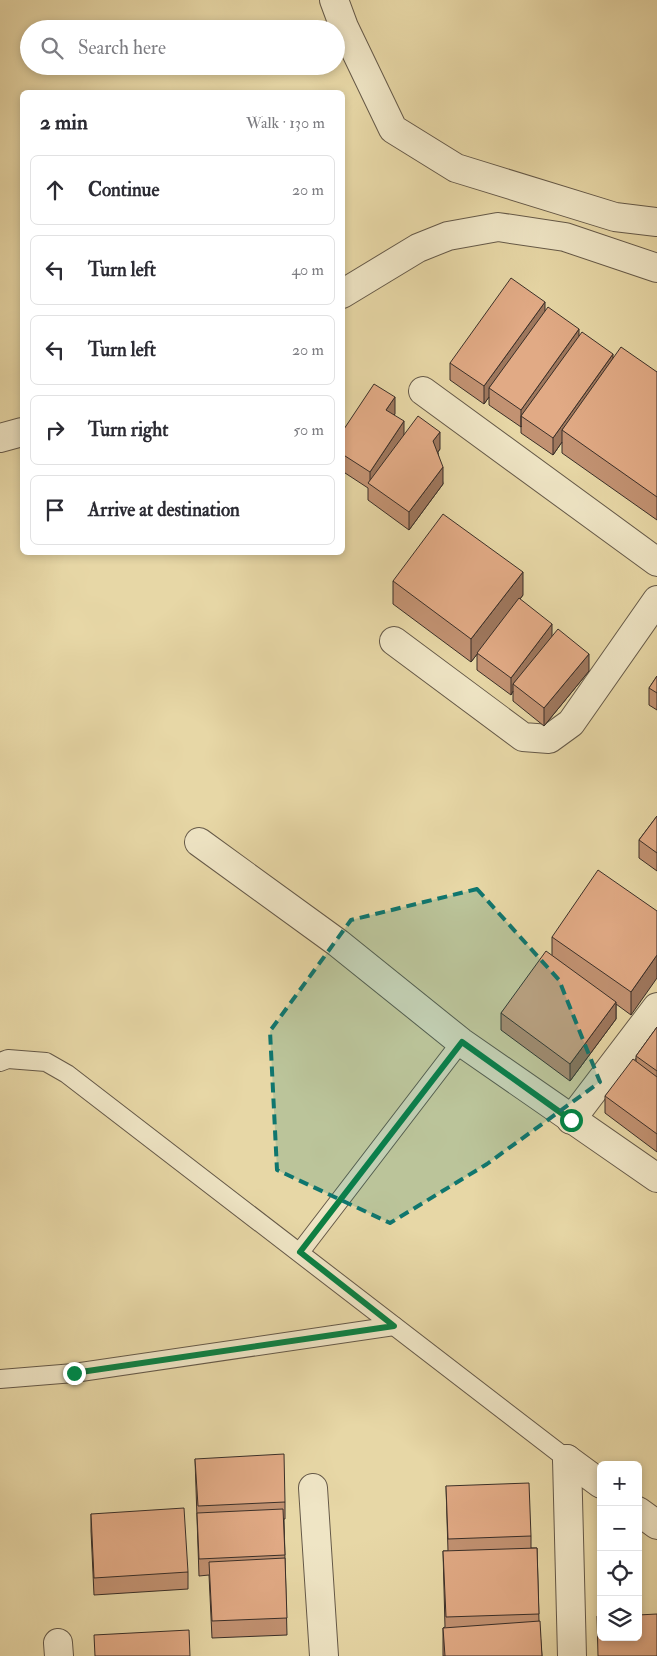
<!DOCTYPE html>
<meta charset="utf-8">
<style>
:root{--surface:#fff;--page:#f2f2f3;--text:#2b2b33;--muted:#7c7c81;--line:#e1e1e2}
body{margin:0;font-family:"IM FELL Double Pica",serif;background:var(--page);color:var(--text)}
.controls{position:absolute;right:15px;bottom:15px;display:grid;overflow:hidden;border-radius:8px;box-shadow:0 2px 8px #0003}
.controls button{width:45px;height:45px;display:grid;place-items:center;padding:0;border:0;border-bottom:1px solid var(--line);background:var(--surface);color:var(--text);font:25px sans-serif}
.stop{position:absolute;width:15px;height:15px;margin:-11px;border:4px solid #0b8043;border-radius:50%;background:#fff}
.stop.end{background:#0b8043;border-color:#fff;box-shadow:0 1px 5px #0008}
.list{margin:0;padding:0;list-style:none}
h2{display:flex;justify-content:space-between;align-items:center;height:65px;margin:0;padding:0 20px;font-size:21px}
h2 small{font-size:16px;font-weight:400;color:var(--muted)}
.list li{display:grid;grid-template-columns:32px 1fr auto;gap:15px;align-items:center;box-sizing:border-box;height:70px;margin:0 10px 10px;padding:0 10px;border:1px solid var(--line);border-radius:8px}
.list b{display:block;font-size:19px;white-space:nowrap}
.list em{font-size:16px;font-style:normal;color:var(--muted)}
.icon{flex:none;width:28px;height:28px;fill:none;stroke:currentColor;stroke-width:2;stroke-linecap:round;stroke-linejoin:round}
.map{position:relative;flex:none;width:657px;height:1656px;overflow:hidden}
.search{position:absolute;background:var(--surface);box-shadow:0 2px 8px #0003;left:20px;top:20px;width:325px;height:55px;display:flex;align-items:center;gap:12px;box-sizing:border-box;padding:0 18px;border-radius:28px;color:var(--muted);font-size:19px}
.panel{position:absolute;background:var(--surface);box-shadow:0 2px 8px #0003;left:20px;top:90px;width:325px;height:465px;border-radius:8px}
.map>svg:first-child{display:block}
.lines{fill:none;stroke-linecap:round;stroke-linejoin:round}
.service-casing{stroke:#655948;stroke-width:20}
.minor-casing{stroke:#655948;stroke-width:30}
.service{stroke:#efe5c5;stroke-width:18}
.minor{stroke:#efe5c5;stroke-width:28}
.wall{fill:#c29272;stroke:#3a2f28}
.shaded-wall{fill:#9e775d;stroke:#3a2f28}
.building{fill:#e1aa85;stroke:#3a2f28}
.route{stroke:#0b8043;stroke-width:6}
.marked{fill:#0f766e;fill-opacity:0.2;stroke:#0f766e;stroke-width:4;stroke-dasharray:10 6;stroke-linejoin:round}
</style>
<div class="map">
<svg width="657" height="1656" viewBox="0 0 657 1656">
<rect width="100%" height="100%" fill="#e7d7a6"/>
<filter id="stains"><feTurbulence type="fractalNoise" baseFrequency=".004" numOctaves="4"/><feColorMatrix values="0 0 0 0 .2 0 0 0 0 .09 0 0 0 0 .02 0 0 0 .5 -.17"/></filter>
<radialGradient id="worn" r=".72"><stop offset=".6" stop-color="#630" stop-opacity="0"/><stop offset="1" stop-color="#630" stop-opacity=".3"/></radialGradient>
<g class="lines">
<!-- service casing -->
<g class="service-casing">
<g id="service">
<polyline points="0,1062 8,1059 46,1062 67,1074 567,1459"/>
<polyline points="300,1252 461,1042"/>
<polyline points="0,1379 74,1373 394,1326"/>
</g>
</g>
<!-- minor casing -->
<g class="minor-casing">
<g id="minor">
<polyline points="334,0 344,27 393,129 456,168 615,217 657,222"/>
<polyline points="342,294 418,248 448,236 498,227 565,237 657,268"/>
<polyline points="423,391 657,562"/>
<polyline points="0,438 22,432"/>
<polyline points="394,641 523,737 549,739 571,723 657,600"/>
<polyline points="199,842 338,943 461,1042 657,1178"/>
<polyline points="571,1120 657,1007"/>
<polyline points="567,1459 572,1656"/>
<polyline points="567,1459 601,1484"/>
<polyline points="313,1488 324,1656"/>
<polyline points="638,1511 657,1525"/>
<polyline points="58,1643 59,1656"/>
</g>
</g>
<!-- service -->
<use href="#service" class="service"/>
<!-- minor -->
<use href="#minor" class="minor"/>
</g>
<!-- wall -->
<g class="wall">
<polygon points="545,311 579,336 613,358 657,372 657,520 562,453 562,442 553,455 521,433 521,426 521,427 489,405 489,397 484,404 450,380 450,363"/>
<polygon points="395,414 394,415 404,435 440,449 438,452 443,484 409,530 368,500 368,488 342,471 342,432"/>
<polygon points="393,581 523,595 520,599 552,636 589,671 544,726 513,701 513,691 511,695 477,670 477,654 471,662 393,604"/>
<polygon points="657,676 657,710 649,705 649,688"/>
<polygon points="657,816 657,871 639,858 639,840"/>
<polygon points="657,911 631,1015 616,1004 616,1019 570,1081 501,1030 501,1013 552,955 552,937"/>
<polygon points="657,1027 657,1152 605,1113 605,1096 636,1061 636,1056"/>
<polygon points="195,1459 285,1502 285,1519 284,1519 287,1635 212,1638 209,1575 199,1576"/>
<polygon points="446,1486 531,1536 531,1548 537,1548 539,1621 542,1656 443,1656 443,1628 445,1627 443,1551 448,1551"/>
<polygon points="91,1514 188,1572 188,1589 94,1595 91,1531"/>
</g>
<!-- shaded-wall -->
<g class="shaded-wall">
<polygon points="545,302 545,319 489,388 489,397 484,404 484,386"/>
<polygon points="579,329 579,346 521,416 521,427 521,410"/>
<polygon points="613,354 613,371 562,430 562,442 553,455 553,438"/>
<polygon points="395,397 395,414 386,427 386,410"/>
<polygon points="404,421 404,438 370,484 370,472"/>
<polygon points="440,432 440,449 433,458 433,441"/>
<polygon points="443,467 443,484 409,530 409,512"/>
<polygon points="523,572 523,595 471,662 471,639"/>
<polygon points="552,624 552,641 513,684 513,691 511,695 511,678"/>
<polygon points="589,654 589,671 544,726 544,708"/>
<polygon points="657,955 657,978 631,1015 631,992"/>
<polygon points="616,1002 616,1019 570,1081 570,1064"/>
</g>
<!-- building -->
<g class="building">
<polygon points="511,278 545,302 484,386 450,363"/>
<polygon points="548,307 579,329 521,410 489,388"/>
<polygon points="582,332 613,354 553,438 521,416"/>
<polygon points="621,347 657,372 657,497 562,430"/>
<polygon points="374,384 395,397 386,410 404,421 370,472 342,454 342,432"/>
<polygon points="418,416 440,432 433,441 443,467 409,512 368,483"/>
<polygon points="443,514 523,572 471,639 393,581"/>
<polygon points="519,598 552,624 511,678 477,653"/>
<polygon points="558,629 589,654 544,708 513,684"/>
<polygon points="657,676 657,693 649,688"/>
<polygon points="657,816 657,853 639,840"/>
<polygon points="598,870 657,911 657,955 631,992 552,937"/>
<polygon points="546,951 616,1002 570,1064 501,1013"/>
<polygon points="657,1027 657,1071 636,1056"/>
<polygon points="633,1059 657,1077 657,1134 605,1096"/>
<polygon points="284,1454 285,1502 198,1506 195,1459"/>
<polygon points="529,1483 531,1536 448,1539 446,1486"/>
<polygon points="184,1508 188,1572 94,1578 91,1514"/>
<polygon points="283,1509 285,1555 199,1559 197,1513"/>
<polygon points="537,1548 539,1614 446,1617 443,1551"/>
<polygon points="285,1558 287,1618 212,1621 209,1562"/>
<polygon points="657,1614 657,1656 598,1656 597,1616 601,1616 601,1637 638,1637 638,1615"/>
<polygon points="540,1621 542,1656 445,1656 443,1628"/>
<polygon points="189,1630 190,1656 95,1656 94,1635"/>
</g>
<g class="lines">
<!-- route -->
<polyline class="route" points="74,1373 394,1326 300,1252 462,1042 571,1120"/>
</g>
<!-- marked area -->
<path class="marked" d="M477 889 559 980 600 1082 487 1164 390 1223 277 1170 270 1031 351 920Z"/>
<rect width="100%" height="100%" filter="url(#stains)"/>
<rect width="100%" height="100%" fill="url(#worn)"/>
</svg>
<div class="controls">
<button>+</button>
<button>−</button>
<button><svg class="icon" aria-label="locate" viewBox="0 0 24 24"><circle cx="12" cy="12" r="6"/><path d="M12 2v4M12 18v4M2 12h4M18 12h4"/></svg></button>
<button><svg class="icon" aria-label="layers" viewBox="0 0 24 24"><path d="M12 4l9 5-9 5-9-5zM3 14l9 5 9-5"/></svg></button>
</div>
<div class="stop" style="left:571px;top:1120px"></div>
<div class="stop end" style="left:74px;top:1373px"></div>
<div class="search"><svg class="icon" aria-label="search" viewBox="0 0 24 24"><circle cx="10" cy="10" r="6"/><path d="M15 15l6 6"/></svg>Search here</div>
<section class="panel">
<h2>2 min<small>Walk · 130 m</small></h2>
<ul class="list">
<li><svg class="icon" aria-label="ahead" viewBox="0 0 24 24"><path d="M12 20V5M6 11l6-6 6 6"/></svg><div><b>Continue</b></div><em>20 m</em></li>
<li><svg class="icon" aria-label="left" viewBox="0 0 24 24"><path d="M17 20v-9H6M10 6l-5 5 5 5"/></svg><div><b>Turn left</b></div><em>40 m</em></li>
<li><svg class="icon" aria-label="left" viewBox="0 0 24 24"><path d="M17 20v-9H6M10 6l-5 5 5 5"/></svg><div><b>Turn left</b></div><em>20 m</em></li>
<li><svg class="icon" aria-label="right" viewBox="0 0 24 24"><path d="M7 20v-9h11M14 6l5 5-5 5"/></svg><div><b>Turn right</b></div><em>50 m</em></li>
<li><svg class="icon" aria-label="arrive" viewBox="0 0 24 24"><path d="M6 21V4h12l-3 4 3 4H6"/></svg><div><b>Arrive at destination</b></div></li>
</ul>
</section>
</div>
